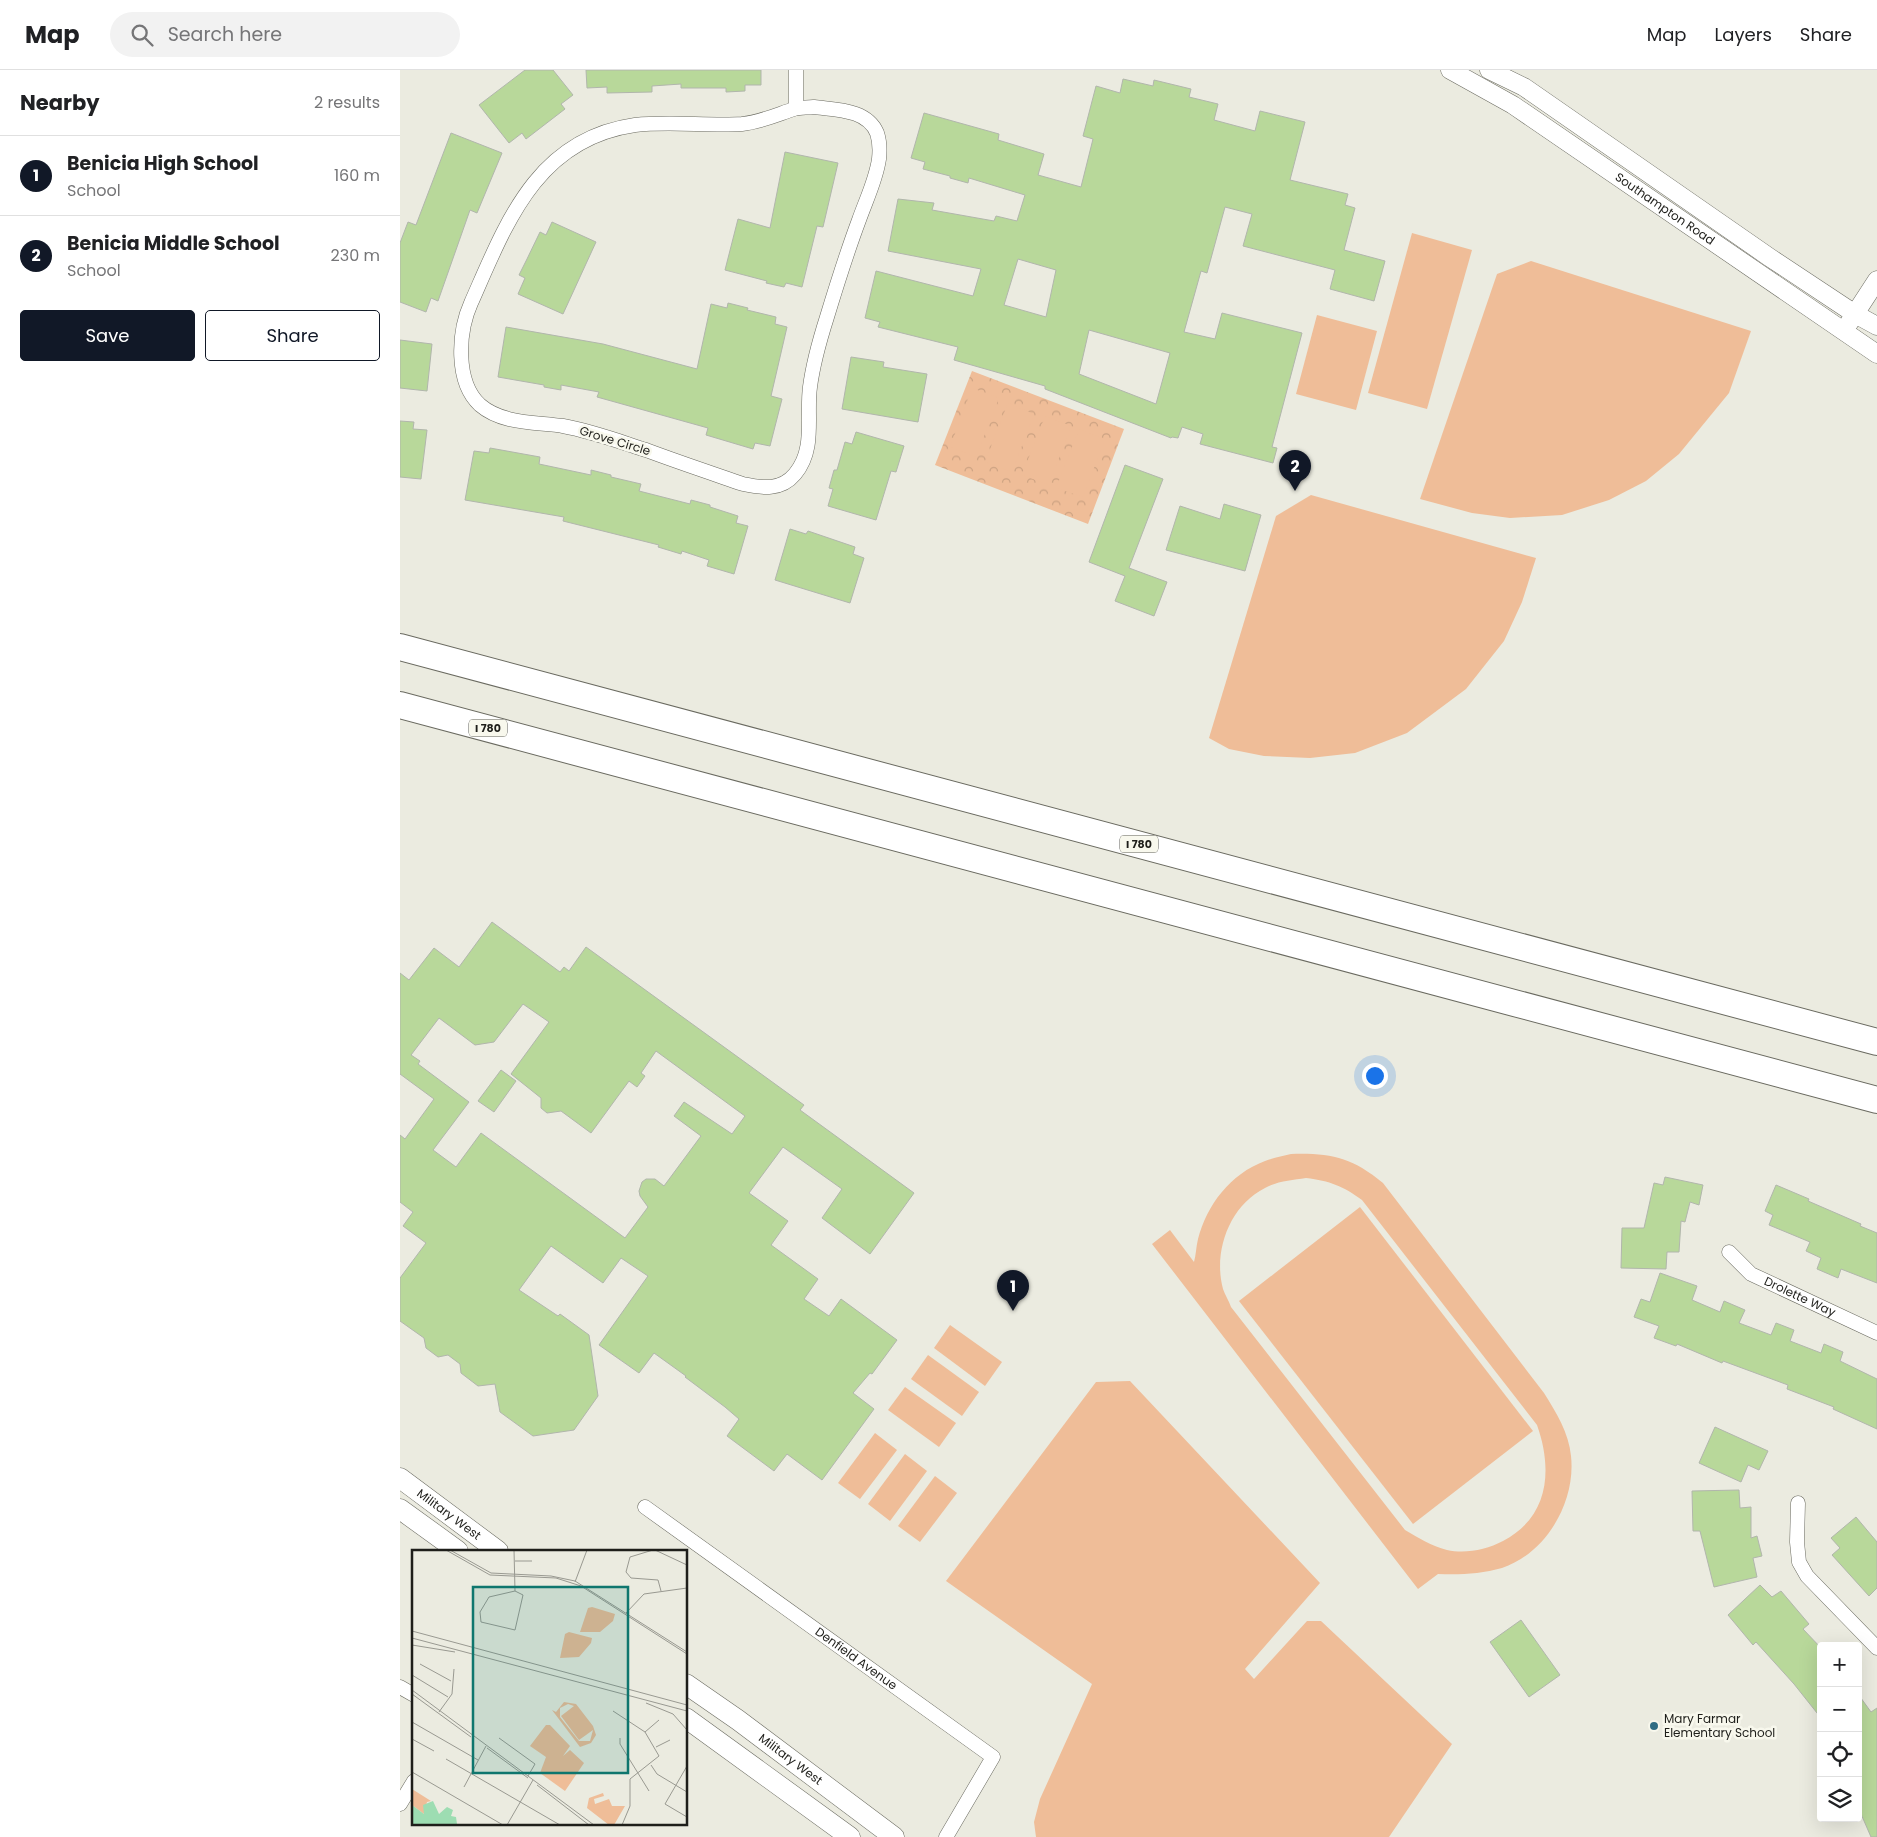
<!DOCTYPE html>
<meta charset="utf-8">
<style>
:root{--surface:#fff;--page:#f2f2f2;--text:#202124;--muted:#757577;--line:#e0e0e0;--accent:#111827}
body{margin:0;font-family:Poppins,sans-serif;background:var(--page);color:var(--text)}
.controls{position:absolute;right:15px;bottom:15px;display:grid;overflow:hidden;border-radius:5px;box-shadow:0 5px 20px #0002}
.controls button{width:45px;height:45px;display:grid;place-items:center;padding:0;border:0;border-bottom:1px solid var(--line);background:var(--surface);color:var(--text);font:25px sans-serif}
.you{position:absolute;left:974px;top:1005px;width:18px;height:18px;margin:-12px;border:4px solid #fff;border-radius:50%;background:#1a73e8;box-shadow:0 0 0 8px #1a73e833}
.badge{display:grid;place-items:center;width:32px;height:32px;border-radius:50%;background:var(--accent);color:#fff;font-size:16px;font-weight:700}
.pin{position:absolute;translate:-50% -41px;filter:drop-shadow(0 1px 2px #0008)}
.pin::after{content:'';position:absolute;top:26px;width:18px;height:15px;background:inherit;clip-path:polygon(0 0,100% 0,50% 100%)}
.list{margin:0;padding:0;list-style:none}
h2{display:flex;justify-content:space-between;align-items:center;height:65px;margin:0;padding:0 20px;font-size:21px}
h2 small{font-size:16px;font-weight:400;color:var(--muted)}
.list li{display:grid;grid-template-columns:32px 1fr auto;gap:15px;align-items:center;box-sizing:border-box;height:80px;padding:0 20px;border-top:1px solid var(--line)}
.list b{display:block;font-size:19px;white-space:nowrap}
.list p{margin:0;font-size:16px;white-space:nowrap;color:var(--muted)}
.list em{font-size:16px;font-style:normal;color:var(--muted)}
.actions{display:flex;gap:10px;padding:15px 20px}
.actions a{flex:1;padding:11px 0;border:1px solid var(--accent);border-radius:5px;text-align:center;font-size:18px;color:var(--accent)}
.actions .main{background:var(--accent);color:#fff}
.icon{flex:none;width:28px;height:28px;fill:none;stroke:currentColor;stroke-width:2;stroke-linecap:round;stroke-linejoin:round}
.map{position:relative;flex:none;width:1477px;height:1767px;overflow:hidden}
header{display:flex;align-items:center;gap:30px;box-sizing:border-box;height:70px;padding:0 25px;background:var(--surface);border-bottom:1px solid var(--line)}
header strong{font-size:24px}
nav{display:flex;gap:28px;margin-inline-start:auto;font-size:18px}
.search{width:350px;height:45px;background:var(--page);display:flex;align-items:center;gap:12px;box-sizing:border-box;padding:0 18px;border-radius:28px;color:var(--muted);font-size:19px}
main{display:flex}
aside{flex:1;background:var(--surface)}
.map>svg:first-child{display:block}
.park{fill:url(#park-crowns)}
.pitch{fill:#efbd98;fill-rule:evenodd}
.building{fill:#b8d89a;stroke:#b1b6ac;fill-rule:evenodd}
.lines{fill:none;stroke-linecap:round;stroke-linejoin:round}
.minor-casing{stroke:#6a6a60;stroke-width:15}
.tertiary-casing{stroke:#6a6a60;stroke-width:19}
.secondary-casing{stroke:#6a6a60;stroke-width:21}
.motorway-casing{stroke:#6a6a60;stroke-width:28}
.minor{stroke:#fff;stroke-width:14}
.tertiary{stroke:#fff;stroke-width:18}
.secondary{stroke:#fff;stroke-width:20}
.motorway{stroke:#fff;stroke-width:26}
.poi-dot{fill:#316d84;stroke:#f8f8ed;stroke-width:2}
.labels{text-anchor:middle;stroke-width:5;stroke-linejoin:round;paint-order:stroke}
.shield{fill:#f8f8ed;stroke:#5f5f59;stroke-width:1}
.shield-label{font-size:11px;font-weight:bold;fill:#1e1e1a}
.street-label{font-size:12px;fill:#1e1e1a;stroke:#f8f8ed}
.poi-label{font-size:12px;fill:#1e1e1a;stroke:#f8f8ed;text-anchor:start}
.inset-road{fill:none;stroke:#999991;stroke-width:1}
.view{fill:#0f766e;fill-opacity:0.15;stroke:#0f766e;stroke-width:2.5}
.inset-edge{fill:none;stroke:#1e1e1a;stroke-width:2.5}
</style>
<header>
<strong>Map</strong>
<div class="search"><svg class="icon" aria-label="search" viewBox="0 0 24 24"><circle cx="10" cy="10" r="6"/><path d="M15 15l6 6"/></svg>Search here</div>
<nav><a>Map</a><a>Layers</a><a>Share</a></nav>
</header>
<main>
<aside>
<h2>Nearby<small>2 results</small></h2>
<ul class="list">
<li><span class="badge">1</span><div><b>Benicia High School</b><p>School</p></div><em>160 m</em></li>
<li><span class="badge">2</span><div><b>Benicia Middle School</b><p>School</p></div><em>230 m</em></li>
</ul>
<div class="actions"><a class="main">Save</a><a>Share</a></div>
</aside>
<div class="map">
<svg width="1477" height="1767" viewBox="0 0 1477 1767">
<defs>
<pattern id="park-crowns" width="20" height="18" patternUnits="userSpaceOnUse" patternTransform="scale(1.25)"><rect width="20" height="18" fill="#efbd98"/><path d="M2 6a3 3 0 1 1 6 0M12 15a3 3 0 1 1 6 0" fill="none" stroke="#cca282"/></pattern>
</defs>
<rect width="100%" height="100%" fill="#ebebe0"/>
<!-- park -->
<polygon class="park" points="572,301 724,359 688,454 535,395"/>
<!-- pitch -->
<g class="pitch">
<polygon points="1012,163 1072,180 1027,339 968,323"/>
<polygon points="1131,191 1351,261 1329,323 1279,384 1246,411 1209,430 1162,445 1110,448 1072,443 1020,429 1097,204"/>
<polygon points="917,245 977,261 956,340 896,324"/>
<polygon points="572,318 599,328 576,387 550,377"/>
<polygon points="608,333 634,344 612,402 585,392"/>
<polygon points="645,346 671,356 649,415 622,405"/>
<polygon points="679,359 705,369 683,427 656,418"/>
<polygon points="911,425 1136,488 1122,532 1104,571 1066,619 1007,663 955,683 910,688 864,686 829,679 809,668 876,446"/>
<path d="M891 1084C931 1083 951 1087 983 1113L1144 1323C1156 1342 1169 1363 1171 1386 1176 1431 1147 1483 1102 1498 1081 1504 1059 1505 1038 1504L1018 1519 752 1174 770 1160 794 1192C796 1185 796 1177 798 1169 807 1135 830 1104 865 1091 873 1088 882 1086 891 1084ZM906 1108C930 1111 943 1116 962 1130L1137 1355C1153 1400 1149 1447 1103 1471 1086 1480 1065 1484 1047 1480 1031 1476 1019 1468 1005 1460L831 1237C829 1231 825 1225 823 1219 813 1182 829 1136 865 1118 878 1111 892 1110 906 1108Z"/>
<polygon points="960,1137 1133,1361 1013,1454 839,1231"/>
<polygon points="550,1255 602,1292 585,1316 534,1278"/>
<polygon points="528,1285 579,1322 562,1346 511,1309"/>
<polygon points="730,1311 920,1513 845,1599 854,1609 907,1551 921,1551 1052,1674 989,1767 636,1767 634,1752 640,1729 692,1614 546,1511 696,1312"/>
<polygon points="505,1317 556,1353 539,1377 488,1340"/>
<polygon points="475,1363 497,1380 460,1429 438,1413"/>
<polygon points="505,1384 527,1401 490,1451 468,1434"/>
<polygon points="535,1406 557,1423 520,1472 498,1456"/>
</g>
<!-- building -->
<g class="building">
<polygon points="125,0 153,0 173,25 161,34 165,39 126,69 122,63 109,73 79,35"/>
<polygon points="186,0 361,0 361,15 345,15 345,21 326,22 326,18 281,18 281,14 252,16 252,22 207,23 207,17 187,18"/>
<path d="M723 9 753 16 754 10 791 19 789 27 818 34 814 50 855 61 860 41 905 52 890 110 948 124 945 135 955 138 944 180 985 191 974 231 930 219 935 200 843 176 852 144 825 137 807 203 801 201 784 262 815 269 822 243 902 263 872 377 877 378 873 393 800 374 803 364 782 357 778 368 772 367 771 368 645 319V316L554 290 558 277 478 257 480 252 465 248 476 201 573 226 581 199 488 181 498 129 534 133 532 140 594 151 596 146 617 151 625 125 569 108 568 113 550 108V106L523 99 525 92 511 88 524 43 599 64 598 70 644 84 638 105 681 117 693 69 683 66 696 16 720 23ZM618 189 656 200 646 247 604 235ZM689 260 770 283 756 334 679 304Z"/>
<polygon points="51,63 102,83 77,143 70,140 38,231 31,228 26,242 0,232 0,173 8,152 16,155"/>
<polygon points="385,82 438,93 423,157 417,156 402,217 386,213 384,217 366,213 367,211 325,200 338,149 370,158"/>
<polygon points="152,152 196,172 163,244 118,224 125,208 119,205 127,189 140,162 146,165"/>
<polygon points="328,233 348,238 347,240 376,247 375,254 387,257 371,326 382,329 370,376 355,373 353,379 306,365 308,358 197,327 199,322 161,315 161,320 144,317 144,315 98,307 106,257 203,274 297,299 311,234 327,238"/>
<polygon points="0,270 32,274 27,321 0,318"/>
<polygon points="451,287 484,292 483,297 527,304 518,352 442,339"/>
<polygon points="0,351 14,352 13,359 27,360 21,409 0,407"/>
<polygon points="456,362 504,376 496,402 491,401 476,450 428,436 433,419 429,418 434,400 437,400 445,372 452,374"/>
<polygon points="90,378 140,387 139,394 191,405 191,400 211,405 211,407 241,414 239,421 290,434 291,430 310,435 310,437 338,446 336,453 348,456 334,504 307,496 309,490 282,481 281,484 258,477 259,475 163,451 164,447 65,430 74,381 89,383"/>
<polygon points="725,395 763,409 729,498 767,512 754,546 715,531 725,506 689,492"/>
<polygon points="824,434 861,445 845,501 766,480 780,436 820,449"/>
<polygon points="390,459 406,464 408,461 455,477 453,484 464,488 450,533 375,510"/>
<path d="M92 852 160 902 164 897 169 901 186 877 404 1035 400 1040 514 1123 470 1184 422 1148 442 1119 383 1077 349 1123 388 1151 371 1175 418 1209 404 1229 429 1246 441 1229 497 1270 472 1304 470 1303 453 1323 474 1339 422 1410 387 1384 374 1401 327 1366 339 1349 325 1337 285 1307 286 1306 254 1283 239 1303 199 1275 248 1206 221 1188 203 1213 151 1176 119 1220 158 1246 160 1244 189 1265 198 1326 174 1360 133 1366 100 1342 95 1314 78 1316 61 1303 60 1294 48 1285 38 1287 26 1278 24 1268 0 1251V1208L26 1173 3 1156 13 1142 0 1132V1065L5 1069 34 1029 0 1004V903L9 910 34 878 59 897ZM123 934 149 952 111 1004 141 1028V1038L147 1043 161 1041 191 1063 229 1011 237 1017 245 1006 241 1003 256 981 345 1046 332 1064 284 1032 274 1046 301 1066 264 1116 255 1109H246L242 1112 239 1121 240 1126 248 1137 225 1168 81 1063 56 1097 33 1080 69 1032 18 994 20 991 11 985 39 948 75 975 94 972Z"/>
<polygon points="101,1000 116,1011 94,1042 78,1031"/>
<polygon points="1265,1107 1303,1115 1299,1135 1290,1132 1285,1152 1281,1151 1279,1182 1267,1182 1266,1199 1221,1198 1222,1158 1244,1158 1254,1113 1263,1115"/>
<polygon points="1376,1115 1409,1129 1408,1131 1461,1154 1460,1156 1477,1163 1477,1213 1441,1199 1438,1208 1417,1199 1421,1188 1406,1181 1410,1172 1369,1155 1373,1145 1365,1141"/>
<polygon points="1260,1203 1297,1216 1292,1230 1320,1242 1324,1231 1345,1240 1339,1253 1371,1265 1376,1253 1394,1260 1390,1271 1421,1283 1424,1274 1443,1282 1440,1291 1477,1309 1477,1359 1433,1339 1434,1337 1387,1319 1388,1315 1323,1291 1322,1293 1277,1274 1276,1276 1254,1268 1259,1256 1234,1247 1241,1229 1250,1232"/>
<polygon points="1315,1357 1368,1381 1359,1400 1348,1395 1341,1412 1299,1393"/>
<polygon points="1339,1420 1340,1438 1351,1437 1351,1468 1357,1466 1362,1486 1353,1488 1357,1507 1314,1517 1300,1461 1293,1461 1292,1421"/>
<polygon points="1456,1447 1477,1472 1477,1518 1469,1526 1432,1485 1440,1478 1431,1468"/>
<polygon points="1360,1515 1372,1527 1381,1521 1409,1554 1403,1559 1421,1578 1421,1648 1394,1614 1356,1572 1353,1575 1328,1545"/>
<polygon points="1121,1550 1160,1605 1129,1627 1090,1572"/>
<polygon points="1458,1624 1471,1642 1477,1638 1477,1767 1471,1767 1458,1737"/>
</g>
<g class="lines">
<!-- minor casing -->
<g class="minor-casing">
<g id="minor">
<path d="M414 37C436 40 467 39 477 63 480 72 480 80 479 89 476 110 466 130 459 150 447 182 437 214 427 247 420 269 413 294 410 317 406 346 416 379 395 404 381 421 362 418 343 414 311 403 278 392 246 380 218 371 191 361 163 356 135 352 102 354 80 335 55 312 58 262 71 233 106 154 136 69 235 55 269 51 307 56 342 54 361 52 376 45 394 39 400 37 407 38 414 37Z"/>
<polyline points="396,38 396,0"/>
<path id="s1" d="M1329 1182 1351 1204 1477 1263"/>
<polyline points="1398,1433 1397,1472 1399,1492 1407,1506 1477,1578"/>
<path id="s2" d="M245 1437 593 1687 546 1767"/>
<polyline points="0,1617 14,1625"/>
<polyline points="0,1734 14,1711"/>
</g>
</g>
<!-- tertiary casing -->
<g class="tertiary-casing">
<g id="tertiary">
<path id="s3" d="M1050 0 1113 35 1477 284"/>
<polyline points="1089,0 1124,17 1369,187 1455,244 1477,256"/>
<polyline points="1449,253 1477,210"/>
</g>
</g>
<!-- secondary casing -->
<g class="secondary-casing">
<g id="secondary">
<path id="s4" d="M0 1408 98 1481"/>
<polyline points="0,1439 58,1481"/>
<path id="s5" d="M286 1614 338 1650 494 1767"/>
<polyline points="286,1648 450,1767"/>
</g>
</g>
<!-- motorway casing -->
<g class="motorway-casing">
<g id="motorway">
<polyline points="0,577 1477,972"/>
<polyline points="0,635 1477,1030"/>
</g>
</g>
<!-- minor -->
<use href="#minor" class="minor"/>
<!-- tertiary -->
<use href="#tertiary" class="tertiary"/>
<!-- secondary -->
<use href="#secondary" class="secondary"/>
<!-- motorway -->
<use href="#motorway" class="motorway"/>
</g>
<!-- markers -->
<circle class="poi-dot" cx="1254" cy="1656" r="5"/>
<g class="labels">
<!-- shield labels -->
<g class="shield">
<rect x="69" y="649.5" width="38" height="17" rx="4"/>
<rect x="720" y="765.5" width="38" height="17" rx="4"/>
</g>
<g class="shield-label">
<text x="88" y="662">I 780</text>
<text x="739" y="778">I 780</text>
</g>
<!-- street labels -->
<g class="street-label">
<text dy="4" stroke="none"><textPath href="#s3" startOffset="256">Southampton Road</textPath></text>
<text transform="translate(215 371) rotate(17)" y="4">Grove Circle</text>
<text dy="4" stroke="none"><textPath href="#s1" startOffset="85">Drolette Way</textPath></text>
<text dy="4" stroke="none"><textPath href="#s4" startOffset="61">Military West</textPath></text>
<text dy="4" stroke="none"><textPath href="#s2" startOffset="260">Denfield Avenue</textPath></text>
<text dy="4" stroke="none"><textPath href="#s5" startOffset="129">Military West</textPath></text>
</g>
<!-- poi labels -->
<g class="poi-label">
<text x="1264" y="1653">Mary Farmar<tspan x="1264" dy="14">Elementary School</tspan></text>
</g>
</g>
<!-- overview -->
<g transform="translate(12 1480)">
<rect width="275" height="275" fill="#ebebe0"/>
<path d="M0 239 19 251 15 252 12 264 0 255Z" fill="#efbd98"/>
<path d="M180 57 203 64 201 71 188 82H168L176 58ZM157 82 180 88 179 93 167 107 148 108 153 84ZM152 152 164 154 181 176 184 185 179 193 168 197 140 160 144 162ZM156 154 162 156 149 166 167 190 181 180 178 191H167L148 167V158ZM134 175H138L158 196 151 206 158 200 172 213 153 241 128 223 134 207 118 196ZM191 243 192 246 182 249 183 254 197 249 200 256H213L202 275H197L175 258 177 248Z" fill="#efbd98" fill-rule="evenodd"/>
<path d="M21 251 27 264 35 257 41 260 39 266 44 267 45 274 0 275V255L12 264 11 255Z" fill="#9dddb2"/>
<path class="inset-road" d="M34 0 78 25 144 28 169 36 275 104M38 0 79 23 139 26 163 31 275 102M102 0 103 41M241 0 218 7 214 22 219 28 246 30 249 41M243 0 275 15M103 11H120M163 32 175 0M103 41 111 45 103 80 69 72 68 62 77 47ZM214 63 232 44 275 38M0 81 275 155M0 88 275 161M0 95 43 102M8 114 39 131M0 125 36 147M0 140 182 275M0 144 59 187M234 153 261 164 275 180M201 161 233 182 247 206 218 229V256L210 275M27 162 40 144 42 119M0 172 66 210M233 182 247 170M87 188 123 214 116 226M208 188V194L237 241M0 189 22 201M244 197 258 190M75 198 116 228M34 209 148 275M239 215 245 224 275 242M275 216 253 254 275 267M0 222 91 275M125 235 177 275M52 237 74 196M95 275 121 230"/>
<path class="view" d="M61 37H216V223H61Z"/>
<rect width="275" height="275" class="inset-edge"/>
</g>
</svg>
<div class="controls">
<button>+</button>
<button>−</button>
<button><svg class="icon" aria-label="locate" viewBox="0 0 24 24"><circle cx="12" cy="12" r="6"/><path d="M12 2v4M12 18v4M2 12h4M18 12h4"/></svg></button>
<button><svg class="icon" aria-label="layers" viewBox="0 0 24 24"><path d="M12 4l9 5-9 5-9-5zM3 14l9 5 9-5"/></svg></button>
</div>
<div class="you"></div>
<div class="pin badge" style="left:613px;top:1241px">1</div>
<div class="pin badge" style="left:895px;top:421px">2</div>
</div>
</main>
